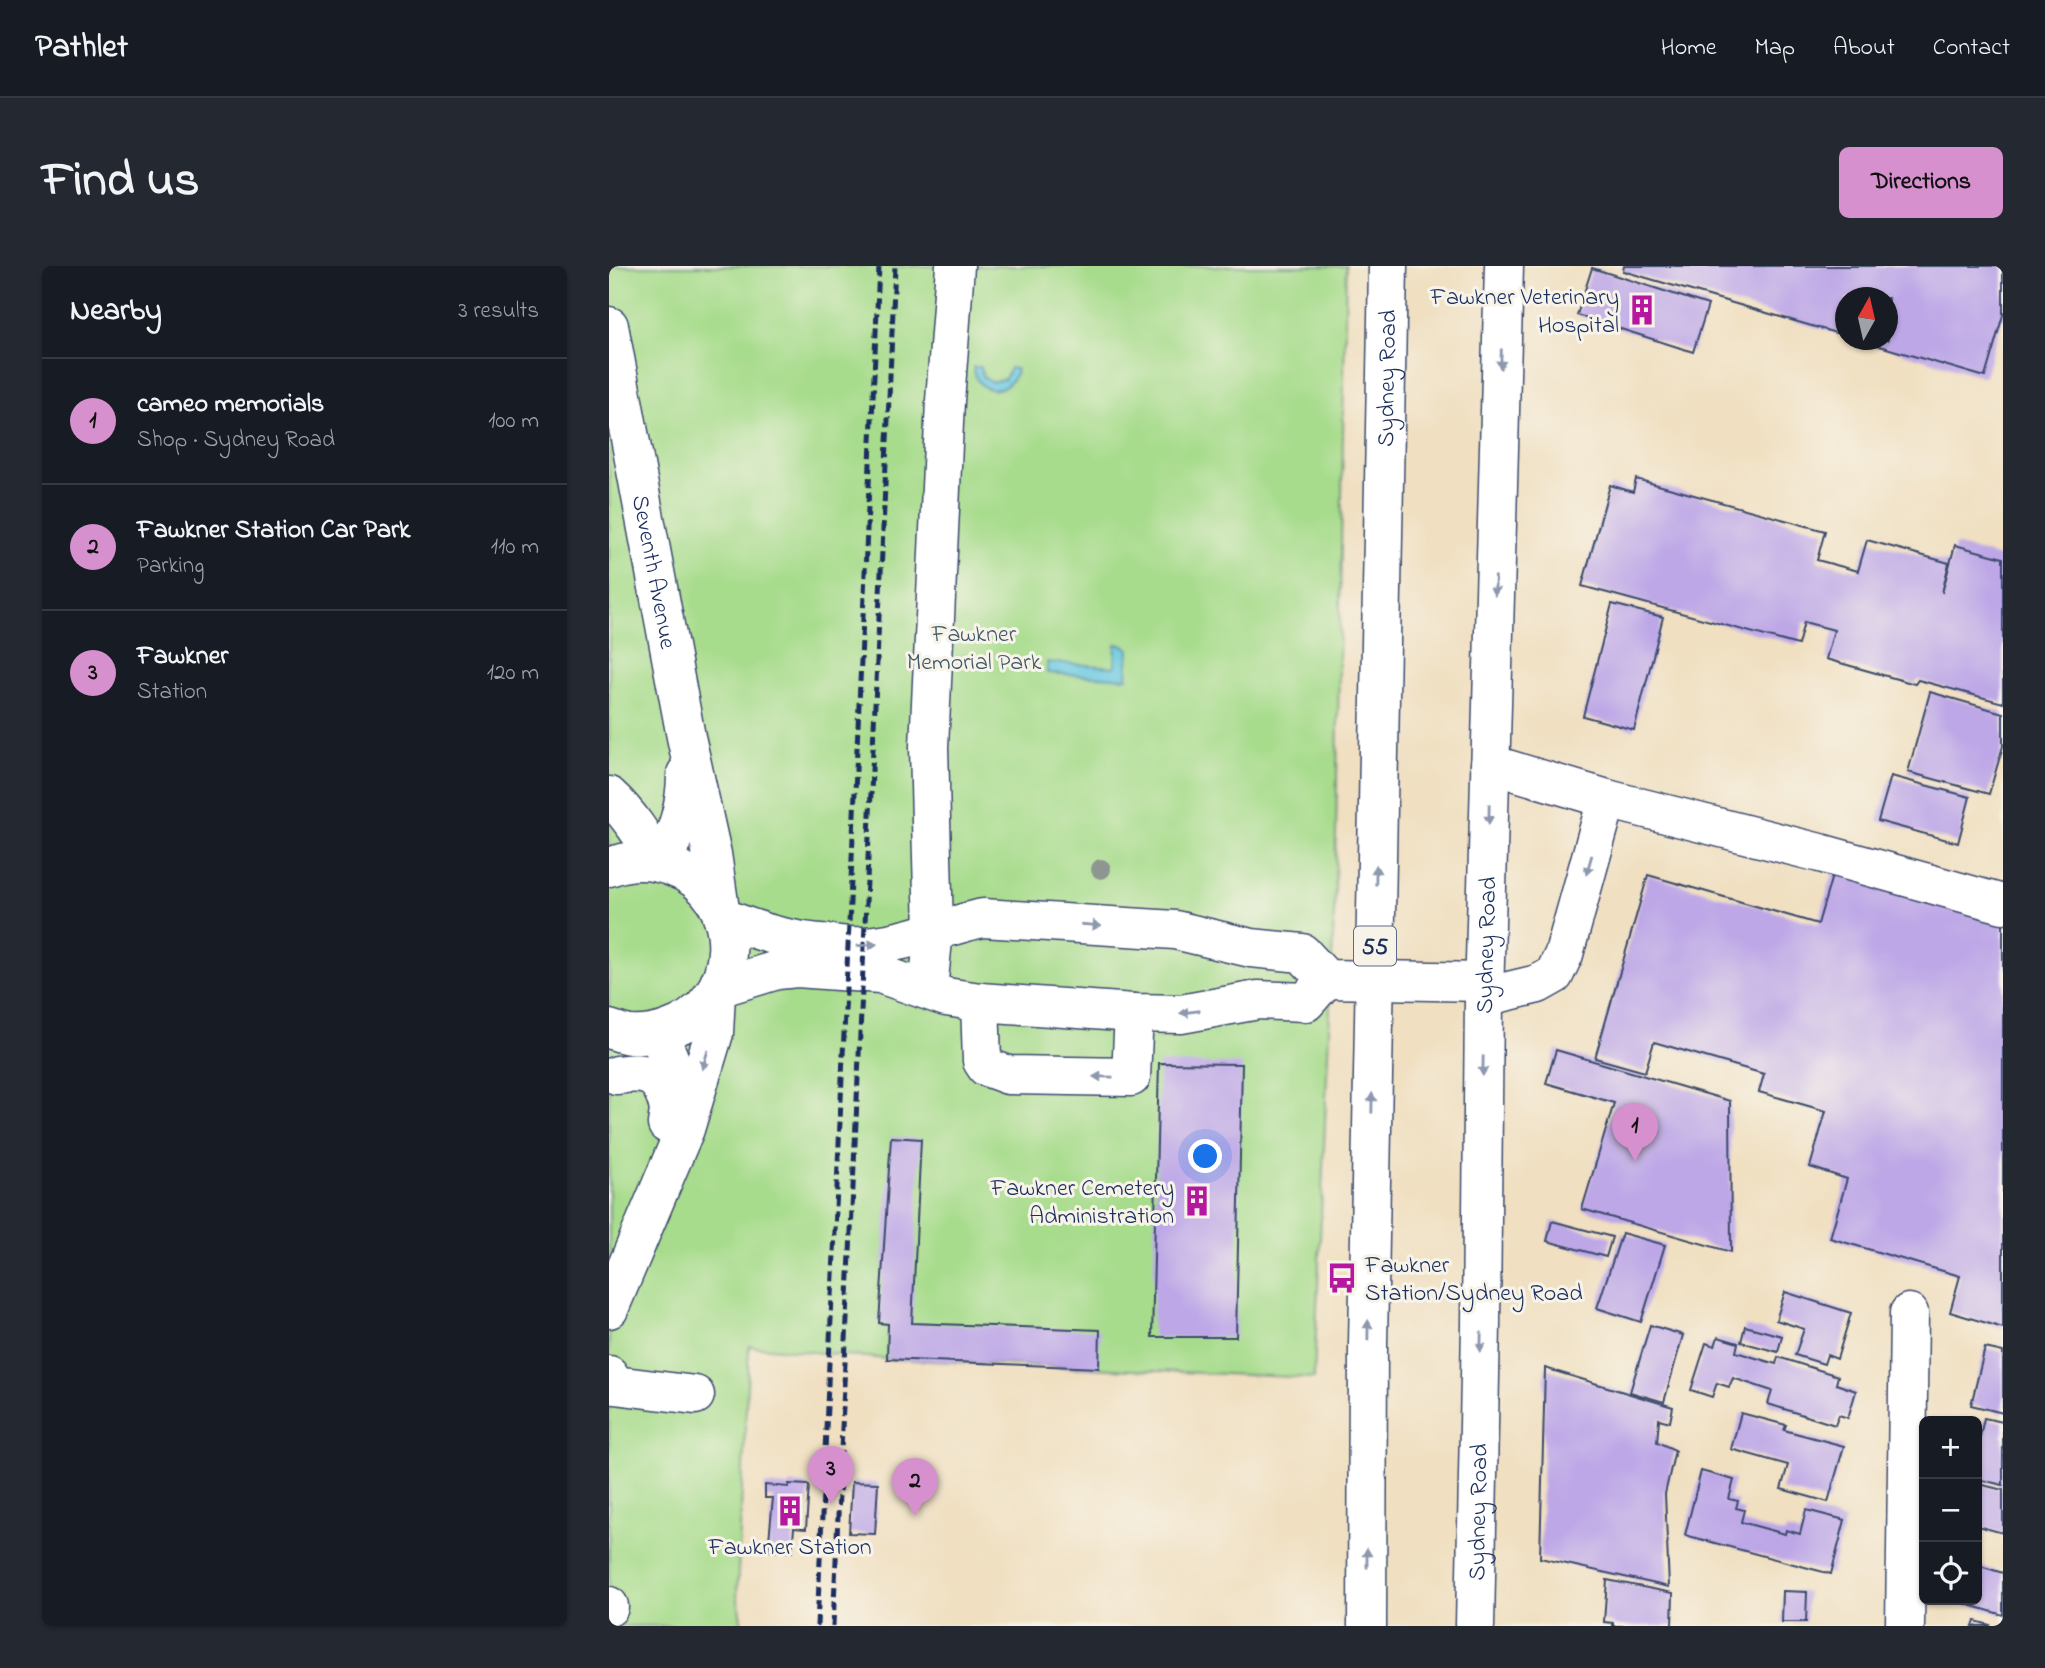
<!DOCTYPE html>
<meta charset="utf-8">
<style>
:root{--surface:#171b24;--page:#242831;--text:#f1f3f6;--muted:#9ea1a6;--line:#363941;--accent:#d690ce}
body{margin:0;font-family:"Indie Flower",sans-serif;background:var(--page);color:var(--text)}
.controls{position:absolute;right:21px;bottom:21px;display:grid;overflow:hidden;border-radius:10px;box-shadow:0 2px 5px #0004}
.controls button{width:63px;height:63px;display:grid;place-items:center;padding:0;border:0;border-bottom:2px solid var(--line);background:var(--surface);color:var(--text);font:35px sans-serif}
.compass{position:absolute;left:1226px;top:21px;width:63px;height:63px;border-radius:50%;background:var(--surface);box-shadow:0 2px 5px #0004;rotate:8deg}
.you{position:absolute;left:597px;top:891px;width:24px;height:24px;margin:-18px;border:5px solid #fff;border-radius:50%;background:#1a73e8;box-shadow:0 0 0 10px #1a73e833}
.badge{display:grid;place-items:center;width:46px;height:46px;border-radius:50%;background:var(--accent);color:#111;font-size:23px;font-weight:700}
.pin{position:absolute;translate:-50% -58px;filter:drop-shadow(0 2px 4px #0008)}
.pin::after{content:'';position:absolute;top:37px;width:24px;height:21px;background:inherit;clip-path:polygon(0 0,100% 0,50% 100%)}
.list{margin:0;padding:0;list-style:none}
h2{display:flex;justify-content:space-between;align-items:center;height:91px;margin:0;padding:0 28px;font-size:30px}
h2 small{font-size:23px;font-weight:400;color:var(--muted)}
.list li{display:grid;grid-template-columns:46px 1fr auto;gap:21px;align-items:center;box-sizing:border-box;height:126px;padding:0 28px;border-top:2px solid var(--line)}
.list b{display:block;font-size:26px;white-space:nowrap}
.list p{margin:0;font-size:23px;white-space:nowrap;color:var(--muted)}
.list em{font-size:23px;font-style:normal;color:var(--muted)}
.icon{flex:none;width:38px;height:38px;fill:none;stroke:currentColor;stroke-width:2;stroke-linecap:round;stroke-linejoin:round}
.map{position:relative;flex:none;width:1394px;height:1360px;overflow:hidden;border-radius:10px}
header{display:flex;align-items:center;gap:42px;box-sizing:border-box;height:98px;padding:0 35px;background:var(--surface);border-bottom:2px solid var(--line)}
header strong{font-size:33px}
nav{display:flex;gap:38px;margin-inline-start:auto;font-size:24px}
.intro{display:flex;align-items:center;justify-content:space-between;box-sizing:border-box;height:168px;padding:0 42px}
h1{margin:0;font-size:49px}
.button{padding:18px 32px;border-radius:10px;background:var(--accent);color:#111;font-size:24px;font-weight:700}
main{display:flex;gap:42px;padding:0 42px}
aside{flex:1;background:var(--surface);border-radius:10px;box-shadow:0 2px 5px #0004}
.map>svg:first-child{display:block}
.green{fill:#a7dc8c;stroke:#618675;stroke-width:2}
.water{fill:#62c7e0;stroke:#3e7b9f;stroke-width:2}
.building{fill:#bda7e7}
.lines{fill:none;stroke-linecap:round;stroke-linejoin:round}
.minor-casing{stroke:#3b496d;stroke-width:41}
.highway-casing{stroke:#3b496d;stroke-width:41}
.minor{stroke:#fff;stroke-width:38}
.highway{stroke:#fff;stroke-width:38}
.rail{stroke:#1b2f5e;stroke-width:5;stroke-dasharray:10 5;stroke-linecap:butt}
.tree{fill:#8e9691}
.oneway{fill:#8d97ae}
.labels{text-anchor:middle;stroke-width:6;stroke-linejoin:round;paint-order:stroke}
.shield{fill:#f7f3e8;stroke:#5d6a87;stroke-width:2}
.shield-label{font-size:23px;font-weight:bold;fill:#1b2f5e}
.poi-label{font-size:24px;fill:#1b2f5e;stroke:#f7f3e8;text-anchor:end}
.street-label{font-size:24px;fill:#1b2f5e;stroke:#f7f3e8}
.park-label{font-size:24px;fill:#3e5a6a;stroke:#f7f3e8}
</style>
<header>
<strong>Pathlet</strong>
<nav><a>Home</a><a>Map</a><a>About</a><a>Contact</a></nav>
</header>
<div class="intro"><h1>Find us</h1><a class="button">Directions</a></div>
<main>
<aside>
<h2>Nearby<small>3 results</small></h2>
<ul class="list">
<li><span class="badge">1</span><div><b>cameo memorials</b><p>Shop · Sydney Road</p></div><em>100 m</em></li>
<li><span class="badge">2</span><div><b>Fawkner Station Car Park</b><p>Parking</p></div><em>110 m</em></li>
<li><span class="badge">3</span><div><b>Fawkner</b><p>Station</p></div><em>120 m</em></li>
</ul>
</aside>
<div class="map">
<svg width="1394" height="1360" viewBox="0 0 1394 1360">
<rect width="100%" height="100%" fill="#f7f3e8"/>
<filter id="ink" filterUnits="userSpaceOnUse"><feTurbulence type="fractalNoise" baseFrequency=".0143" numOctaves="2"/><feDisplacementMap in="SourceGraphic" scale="14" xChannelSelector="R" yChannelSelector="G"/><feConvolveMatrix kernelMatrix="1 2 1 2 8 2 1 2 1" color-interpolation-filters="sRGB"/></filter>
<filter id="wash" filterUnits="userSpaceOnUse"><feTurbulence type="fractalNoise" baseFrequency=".00686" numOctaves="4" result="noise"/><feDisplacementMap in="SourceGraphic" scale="28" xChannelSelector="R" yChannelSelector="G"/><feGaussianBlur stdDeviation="1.57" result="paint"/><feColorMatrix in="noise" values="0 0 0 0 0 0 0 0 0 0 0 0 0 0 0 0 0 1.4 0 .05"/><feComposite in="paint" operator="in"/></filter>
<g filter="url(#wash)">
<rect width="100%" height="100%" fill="#f0dfc0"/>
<!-- green -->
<polygon class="green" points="0,0 737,0 726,625 705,1112 278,1093 140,1080 128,1327 133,1360 0,1360"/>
<!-- water -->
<g class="water">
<path d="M364 101H372L374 111 383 116 396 113 401 102 408 103C401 131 367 130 364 101Z"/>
<polygon points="507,378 515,379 520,383 518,412 438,407 438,396 506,401"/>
</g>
<g id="blocks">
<!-- building -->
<g class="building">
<polygon points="1015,0 1394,0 1394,49 1376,111 1250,74 1279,74 1279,32 1237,32 1237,70 1014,5"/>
<polygon points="983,2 1099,39 1084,86 968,49"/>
<polygon points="1027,213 1216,265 1208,294 1249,305 1258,274 1340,297 1333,327 1346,279 1394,292 1394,437 1309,414 1306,418 1217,393 1225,364 1195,356 1189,379 973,320 1001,219 1024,226"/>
<polygon points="1003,338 1054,351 1025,464 974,450"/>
<polygon points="1321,426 1394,447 1394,480 1380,528 1299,506"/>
<polygon points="1282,510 1361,531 1349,577 1269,555"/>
<polygon points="1227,596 1394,644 1394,1062 1341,1046 1351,1010 1221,972 1238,913 1201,901 1217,845 1150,826 1155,808 1045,776 1036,806 986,792 1039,609 1209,658"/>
<polygon points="947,784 1121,835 1122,986 973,943 1005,837 937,817"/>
<polygon points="550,797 633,798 627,1071 543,1071"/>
<polygon points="282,871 312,873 303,1057 491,1064 490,1102 278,1093 279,1058 270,1057"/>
<polygon points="943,955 1003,971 997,991 938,975"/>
<polygon points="1013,967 1056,979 1032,1056 988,1042"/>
<polygon points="1176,1026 1242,1047 1228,1093 1218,1089 1215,1098 1186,1089 1195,1063 1167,1054"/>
<polygon points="1041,1059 1074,1069 1055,1136 1021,1126"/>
<polygon points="1136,1060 1173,1070 1169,1086 1132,1076"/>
<polygon points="1109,1071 1129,1077 1127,1086 1167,1098 1169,1091 1229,1110 1227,1118 1247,1125 1239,1152 1230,1149 1226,1159 1159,1138 1163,1125 1124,1112 1120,1121 1108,1117 1103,1131 1082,1124 1097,1077 1106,1080"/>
<polygon points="1376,1082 1394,1086 1394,1147 1362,1139"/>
<polygon points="936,1102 1064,1141 1061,1156 1050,1153 1048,1176 1066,1184 1056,1228 1060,1321 931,1292"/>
<polygon points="1132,1147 1177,1159 1175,1164 1235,1180 1219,1236 1172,1223 1179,1199 1122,1183"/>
<polygon points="1375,1152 1394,1156 1394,1219 1368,1213 1368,1184"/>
<polygon points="1092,1205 1125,1214 1120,1233 1129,1235 1127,1242 1135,1244 1132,1256 1176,1268 1177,1264 1191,1268 1197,1244 1236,1254 1222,1308 1076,1269"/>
<polygon points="243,1216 269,1217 266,1268 240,1267"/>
<polygon points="180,1218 200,1219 197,1263 185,1262 183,1286 159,1285 164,1232 156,1232 156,1219 180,1221"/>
<polygon points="1370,1218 1394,1224 1394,1267 1368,1260 1368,1225"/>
<polygon points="1368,1299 1394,1307 1394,1349 1357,1338 1358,1334 1368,1334"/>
<polygon points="998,1314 1064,1327 1063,1360 1004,1360 1004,1357 995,1356"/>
<polygon points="1174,1325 1198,1326 1197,1356 1173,1356"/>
<polygon points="1366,1355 1381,1359 1380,1360 1364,1360"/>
</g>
</g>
</g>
<g filter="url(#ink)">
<use href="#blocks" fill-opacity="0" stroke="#3b496d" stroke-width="2"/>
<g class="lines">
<!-- minor casing -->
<g class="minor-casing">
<g id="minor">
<path id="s1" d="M0 60 77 471 103 588 111 644"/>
<polyline points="881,498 998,533 1211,587 1394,638"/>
<path d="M0 530C21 549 34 571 49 596"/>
<path d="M52 597C68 569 77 540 77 508"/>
<path d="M0 601C21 593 42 593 63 601 140 627 135 739 58 764 46 768 33 770 21 769 14 768 7 765 0 763"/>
<path d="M113 651C152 667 180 675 222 678 232 679 243 681 254 680 291 679 336 660 374 652L566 664 642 682 693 687 717 713 876 716"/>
<polyline points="109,722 168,704 188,702 271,708 337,731 371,736 525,747 572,748 649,734 697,736 717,713"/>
<polyline points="319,723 325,664 320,481 336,135 346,0"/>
<polyline points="875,731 929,718 945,709 955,688 998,533"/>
<polyline points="371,736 373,795 377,801 399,809 522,811 525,747"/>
<path d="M47 768C72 805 64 816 58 858"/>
<path d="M8 809C41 804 52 810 60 843"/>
<polyline points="0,1043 76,863 105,767 107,727"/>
<polyline points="0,1109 6,1119 86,1129"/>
<polyline points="0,1341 0,1340"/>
<polyline points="1296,1360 1300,1047"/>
</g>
</g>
<!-- highway casing -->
<g class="highway-casing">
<g id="highway">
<path id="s2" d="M758 1360 759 1078 779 0"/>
<path id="s3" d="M866 1360 872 1059 875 731 895 0"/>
</g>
</g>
<!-- minor -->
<use href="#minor" class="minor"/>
<!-- highway -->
<use href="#highway" class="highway"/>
<!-- rail -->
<g class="rail">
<polyline points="208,1360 270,0"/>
<polyline points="224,1360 286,0"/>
</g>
</g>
<!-- trees -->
<circle class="tree" cx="492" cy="603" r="10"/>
<!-- one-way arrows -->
<defs><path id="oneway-solid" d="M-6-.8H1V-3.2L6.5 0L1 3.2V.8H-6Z" transform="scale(1.75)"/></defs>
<g class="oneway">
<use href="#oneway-solid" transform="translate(892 93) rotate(92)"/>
<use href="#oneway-solid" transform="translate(886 320) rotate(92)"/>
<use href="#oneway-solid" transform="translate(880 548) rotate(91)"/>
<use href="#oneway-solid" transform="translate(980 599) rotate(106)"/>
<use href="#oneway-solid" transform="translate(767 609) rotate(-89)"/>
<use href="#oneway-solid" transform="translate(482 659) rotate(4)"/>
<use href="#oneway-solid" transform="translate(258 679) rotate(-5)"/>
<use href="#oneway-solid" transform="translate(581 746) rotate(173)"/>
<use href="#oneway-solid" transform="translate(96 794) rotate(107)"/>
<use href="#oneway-solid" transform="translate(874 800) rotate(91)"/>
<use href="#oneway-solid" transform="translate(494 811) rotate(-179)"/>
<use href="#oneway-solid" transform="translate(763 837) rotate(-89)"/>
<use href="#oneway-solid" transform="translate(759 1064) rotate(-89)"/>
<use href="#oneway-solid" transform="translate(872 1076) rotate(91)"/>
<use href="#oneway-solid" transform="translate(758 1292) rotate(-90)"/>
</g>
</g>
<!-- icons -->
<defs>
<g id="building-bare" transform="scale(2.415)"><path d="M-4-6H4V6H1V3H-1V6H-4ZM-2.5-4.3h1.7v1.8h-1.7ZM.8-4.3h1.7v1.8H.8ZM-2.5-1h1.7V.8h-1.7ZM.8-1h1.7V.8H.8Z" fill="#b5179e" stroke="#f7f3e8" stroke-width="2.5" paint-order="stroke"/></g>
<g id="bus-bare" transform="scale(2.415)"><path d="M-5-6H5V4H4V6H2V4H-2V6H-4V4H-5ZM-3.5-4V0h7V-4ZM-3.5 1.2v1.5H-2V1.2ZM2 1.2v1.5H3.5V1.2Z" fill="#b5179e" stroke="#f7f3e8" stroke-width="2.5" paint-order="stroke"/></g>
</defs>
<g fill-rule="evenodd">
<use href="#building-bare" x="1033" y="44"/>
<use href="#building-bare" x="588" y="935"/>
<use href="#bus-bare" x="733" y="1012"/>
<use href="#building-bare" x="181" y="1245"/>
</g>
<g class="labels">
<!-- shield labels -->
<rect class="shield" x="745" y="660.5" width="42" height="39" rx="5"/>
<g class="shield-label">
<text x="766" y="688">55</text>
</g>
<!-- poi labels -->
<g class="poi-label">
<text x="1010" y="38">Fawkner Veterinary<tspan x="1010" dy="28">Hospital</tspan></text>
<text x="565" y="929">Fawkner Cemetery<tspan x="565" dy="28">Administration</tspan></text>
<text x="756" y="1006" text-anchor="start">Fawkner<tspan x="756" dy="28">Station/Sydney Road</tspan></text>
<text x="181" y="1288" text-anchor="middle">Fawkner Station</text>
</g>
<!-- street labels -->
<g class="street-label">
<text dy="8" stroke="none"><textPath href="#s2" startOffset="1248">Sydney Road</textPath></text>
<text dy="8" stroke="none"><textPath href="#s1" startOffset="250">Seventh Avenue</textPath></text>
<text dy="8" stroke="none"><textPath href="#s3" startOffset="681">Sydney Road</textPath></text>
<text dy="8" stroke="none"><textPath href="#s3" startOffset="114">Sydney Road</textPath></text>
</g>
<!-- park labels -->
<g class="park-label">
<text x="365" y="375">Fawkner<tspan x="365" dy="28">Memorial Park</tspan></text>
</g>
</g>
</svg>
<div class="controls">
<button>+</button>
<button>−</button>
<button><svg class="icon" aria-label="locate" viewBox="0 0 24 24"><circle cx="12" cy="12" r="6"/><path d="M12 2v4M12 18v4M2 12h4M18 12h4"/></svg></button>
</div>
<svg class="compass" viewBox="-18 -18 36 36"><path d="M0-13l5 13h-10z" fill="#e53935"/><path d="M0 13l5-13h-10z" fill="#9ea1a6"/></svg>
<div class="you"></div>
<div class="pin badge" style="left:1026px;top:895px">1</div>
<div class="pin badge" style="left:306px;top:1250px">2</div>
<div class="pin badge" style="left:222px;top:1238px">3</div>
</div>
</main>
